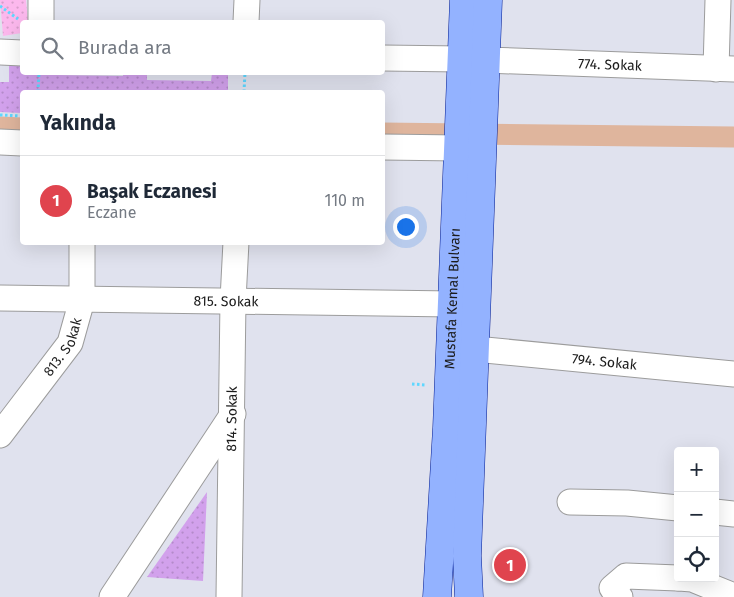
<!DOCTYPE html>
<html lang="tr">
<meta charset="utf-8">
<style>
:root{--surface:#fff;--page:#f2f2f3;--text:#1f2937;--muted:#747a83;--line:#e0e1e3;--accent:#116377}
body{margin:0;font-family:"Fira Sans",sans-serif;background:var(--page);color:var(--text)}
.controls{position:absolute;right:15px;bottom:15px;display:grid;overflow:hidden;border-radius:5px;box-shadow:0 5px 20px #0002}
.controls button{width:45px;height:45px;display:grid;place-items:center;padding:0;border:0;border-bottom:1px solid var(--line);background:var(--surface);color:var(--text);font:25px sans-serif}
.you{position:absolute;left:405px;top:226px;width:18px;height:18px;margin:-12px;border:4px solid #fff;border-radius:50%;background:#1a73e8;box-shadow:0 0 0 8px #1a73e833}
.badge{display:grid;place-items:center;width:32px;height:32px;border-radius:50%;background:var(--accent);color:#fff;font-size:16px;font-weight:700}
.pin{position:absolute;translate:-50% -50%;border:2px solid #fff;box-shadow:0 1px 5px #0006}
.list{margin:0;padding:0;list-style:none}
h2{display:flex;justify-content:space-between;align-items:center;height:65px;margin:0;padding:0 20px;font-size:21px}
h2 small{font-size:16px;font-weight:400;color:var(--muted)}
.list li{display:grid;grid-template-columns:32px 1fr auto;gap:15px;align-items:center;box-sizing:border-box;height:90px;padding:0 20px;border-top:1px solid var(--line)}
.list b{display:block;font-size:19px;white-space:nowrap}
.list p{margin:0;font-size:16px;white-space:nowrap;color:var(--muted)}
.list em{font-size:16px;font-style:normal;color:var(--muted)}
.icon{flex:none;width:28px;height:28px;fill:none;stroke:currentColor;stroke-width:2;stroke-linecap:round;stroke-linejoin:round}
.map{position:relative;flex:none;width:734px;height:597px;overflow:hidden}
.search{position:absolute;background:var(--surface);box-shadow:0 5px 20px #0002;left:20px;top:20px;width:365px;height:55px;display:flex;align-items:center;gap:12px;box-sizing:border-box;padding:0 18px;border-radius:5px;color:var(--muted);font-size:19px}
.panel{position:absolute;background:var(--surface);box-shadow:0 5px 20px #0002;left:20px;top:90px;width:365px;height:155px;border-radius:5px}
.map>svg:first-child{display:block}
.grass{fill:url(#grass-dots)}
.park{fill:url(#park-dots)}
.lines{fill:none;stroke-linecap:round;stroke-linejoin:round}
.canal{stroke:#dfb59d;stroke-width:21}
.minor-casing{stroke:#9c9c9c;stroke-width:27}
.major-casing{stroke:#001b92;stroke-width:29}
.path{stroke:#5fd7ff;stroke-width:3;stroke-dasharray:2.5 2.5;stroke-linecap:butt}
.minor{stroke:#fff;stroke-width:25}
.major{stroke:#93b2ff;stroke-width:28}
.labels{text-anchor:middle;stroke-width:5;stroke-linejoin:round;paint-order:stroke}
.street-label{font-size:14px;fill:#1b1b1b;stroke:#fff}
</style>
<div class="map">
<svg width="734" height="597" viewBox="0 0 734 597">
<defs>
<pattern id="grass-dots" width="8" height="8" patternUnits="userSpaceOnUse" patternTransform="scale(1.25)"><rect width="8" height="8" fill="#d2a1ec"/><path d="M2 2h.1M6 6h.1" fill="none" stroke="#b48aca" stroke-width="1.8" stroke-linecap="round"/></pattern>
<pattern id="park-dots" width="8" height="8" patternUnits="userSpaceOnUse" patternTransform="scale(1.25)"><rect width="8" height="8" fill="#fcb8ed"/><path d="M2 2h.1M6 6h.1" fill="none" stroke="#d79ecb" stroke-width="1.8" stroke-linecap="round"/></pattern>
</defs>
<rect width="100%" height="100%" fill="#e0e2ee"/>
<!-- grass -->
<g class="grass">
<polygon points="9,59 22,59 22,72 56,73 56,75 123,76 123,73 147,72 147,80 211,81 212,73 228,73 228,92 22,92 22,113 0,112 0,82 9,82"/>
<polygon points="207,492 203,581 147,577"/>
</g>
<!-- park -->
<polygon class="park" points="0,0 26,0 28,21 22,22 22,33 3,36"/>
<g class="lines">
<!-- canal -->
<g class="canal">
<polyline points="0,127 22,128"/>
<polyline points="382,133 734,137"/>
</g>
<!-- minor casing -->
<g class="minor-casing">
<g id="minor">
<polyline points="41,22 41,0"/>
<polyline points="246,22 247,0"/>
<polyline points="0,52 22,53"/>
<polyline points="382,58 462,59"/>
<path id="s1" d="M486 60 734 69"/>
<polyline points="716,69 718,0"/>
<polyline points="0,142 22,143"/>
<polyline points="382,147 459,148"/>
<path id="s2" d="M0 298 453 304"/>
<path id="s3" d="M475 349 734 374"/>
<path id="s4" d="M0 435 70 343 82 300V242"/>
<polyline points="570,502 627,503 678,508"/>
<polyline points="715,512 734,514"/>
<polyline points="679,578 692,579 734,596"/>
<polyline points="112,597 233,414"/>
<path id="s5" d="M229 597 233 300 236 242"/>
<polyline points="620,597 612,588 626,576 678,578"/>
</g>
</g>
<!-- major casing -->
<g class="major-casing">
<g id="major">
<path id="s6" d="M437 597 447 428 464 0"/>
<polyline points="469,597 467,556 488,0"/>
</g>
</g>
<!-- path -->
<g class="path">
<polyline points="0,6 18,19"/>
<polyline points="38,92 39,72"/>
<polyline points="244,92 245,72"/>
<polyline points="0,115 22,116"/>
<polyline points="412,384 426,385"/>
</g>
<!-- minor -->
<use href="#minor" class="minor"/>
<!-- major -->
<use href="#major" class="major"/>
</g>
<g class="labels">
<!-- street labels -->
<g class="street-label">
<text dy="5" stroke="none"><textPath href="#s1" startOffset="124">774. Sokak</textPath></text>
<text dy="5" stroke="none"><textPath href="#s6" startOffset="299">Mustafa Kemal Bulvarı</textPath></text>
<text dy="5" stroke="none"><textPath href="#s2" startOffset="226">815. Sokak</textPath></text>
<text dy="5" stroke="none"><textPath href="#s4" startOffset="109">813. Sokak</textPath></text>
<text dy="5" stroke="none"><textPath href="#s3" startOffset="130">794. Sokak</textPath></text>
<text dy="5" stroke="none"><textPath href="#s5" startOffset="178">814. Sokak</textPath></text>
</g>
</g>
</svg>
<div class="controls">
<button>+</button>
<button>−</button>
<button><svg class="icon" aria-label="locate" viewBox="0 0 24 24"><circle cx="12" cy="12" r="6"/><path d="M12 2v4M12 18v4M2 12h4M18 12h4"/></svg></button>
</div>
<div class="you"></div>
<div class="pin badge" style="left:510px;top:565px;background:#e0444e">1</div>
<div class="search"><svg class="icon" aria-label="search" viewBox="0 0 24 24"><circle cx="10" cy="10" r="6"/><path d="M15 15l6 6"/></svg>Burada ara</div>
<section class="panel">
<h2>Yakında<small></small></h2>
<ul class="list">
<li><span class="badge" style="background:#e0444e">1</span><div><b>Başak Eczanesi</b><p>Eczane</p></div><em>110 m</em></li>
</ul>
</section>
</div>
